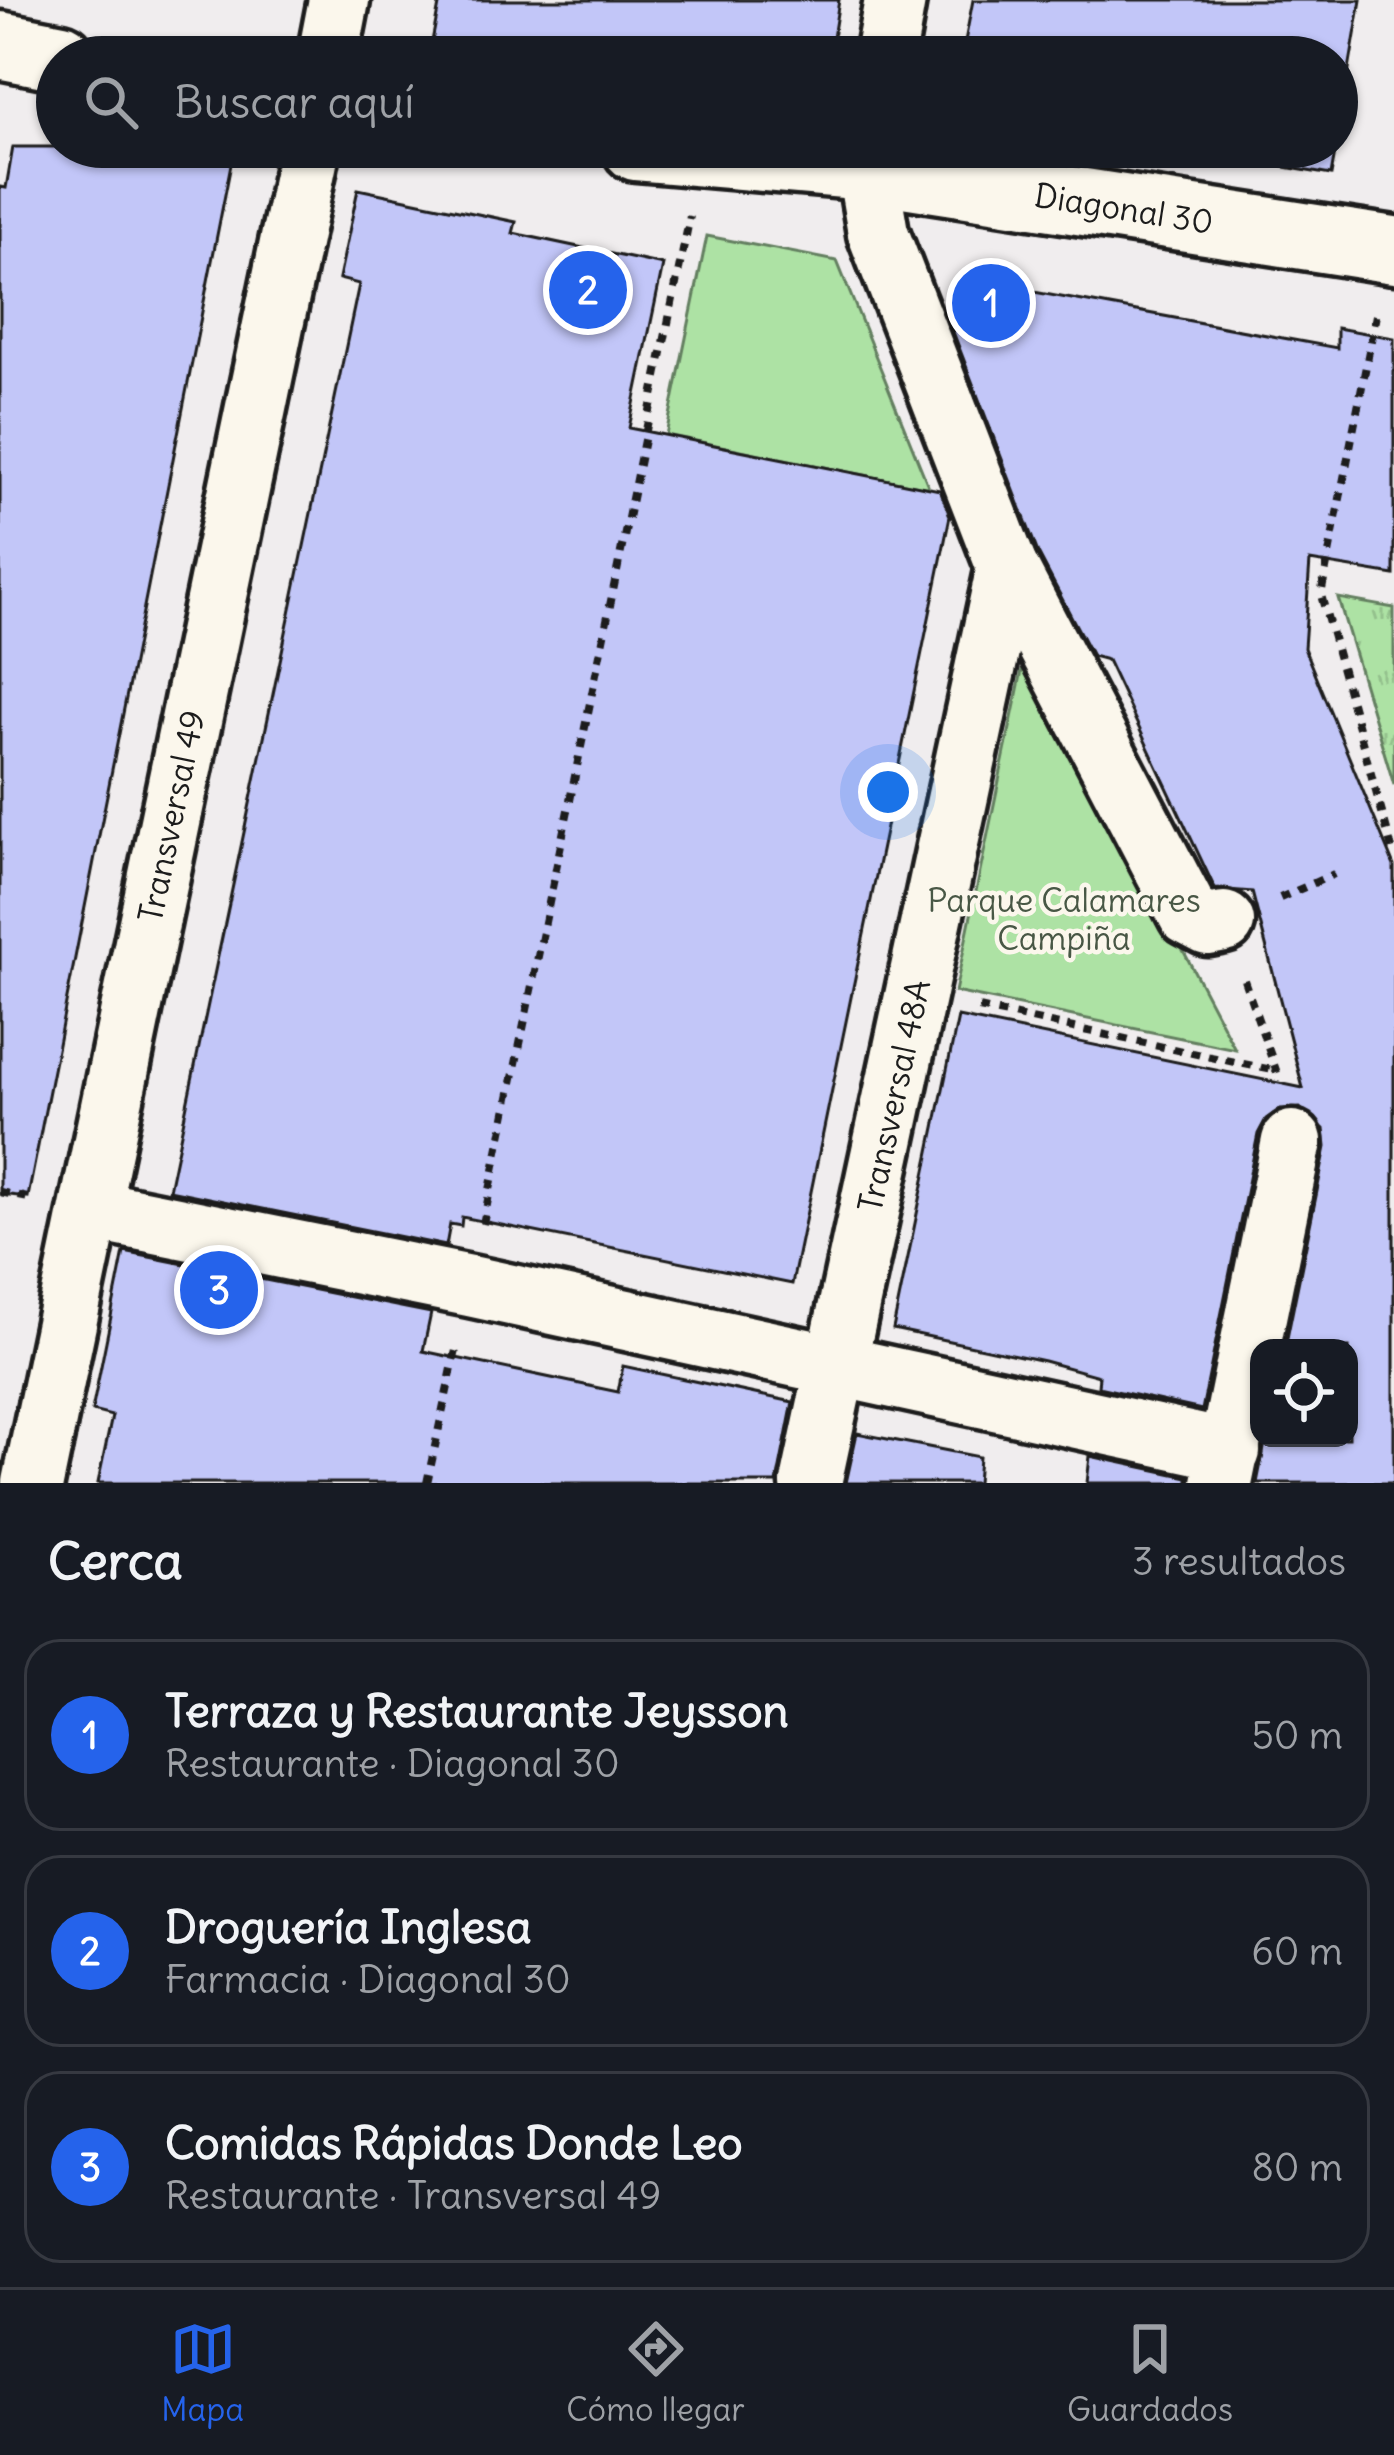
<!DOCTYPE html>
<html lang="es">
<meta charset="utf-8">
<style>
:root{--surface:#171b24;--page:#20242c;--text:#f1f3f6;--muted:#9ea1a6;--line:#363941;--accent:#2563eb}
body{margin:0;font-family:Delius,sans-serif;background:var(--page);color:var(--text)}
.controls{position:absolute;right:36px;bottom:36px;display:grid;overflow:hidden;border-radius:24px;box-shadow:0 3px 9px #0004}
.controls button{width:108px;height:108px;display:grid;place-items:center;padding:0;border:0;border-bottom:3px solid var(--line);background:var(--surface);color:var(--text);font:60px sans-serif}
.you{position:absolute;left:888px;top:792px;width:42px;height:42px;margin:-30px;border:9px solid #fff;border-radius:50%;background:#1a73e8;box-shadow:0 0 0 18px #1a73e833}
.badge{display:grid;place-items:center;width:78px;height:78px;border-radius:50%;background:var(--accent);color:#fff;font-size:39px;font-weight:700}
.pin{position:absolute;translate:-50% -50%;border:6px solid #fff;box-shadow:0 3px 12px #0006}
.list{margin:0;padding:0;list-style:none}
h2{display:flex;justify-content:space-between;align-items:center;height:156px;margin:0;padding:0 48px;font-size:51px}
h2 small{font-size:39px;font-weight:400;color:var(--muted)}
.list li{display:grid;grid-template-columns:78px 1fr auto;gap:36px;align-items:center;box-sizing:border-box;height:192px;margin:0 24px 24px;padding:0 24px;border:3px solid var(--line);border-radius:36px}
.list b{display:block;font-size:45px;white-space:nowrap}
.list p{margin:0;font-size:39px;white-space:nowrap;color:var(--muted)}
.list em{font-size:39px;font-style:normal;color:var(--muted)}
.icon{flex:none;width:66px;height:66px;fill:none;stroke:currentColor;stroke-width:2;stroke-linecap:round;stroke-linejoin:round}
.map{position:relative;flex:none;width:1394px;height:1483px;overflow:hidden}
.search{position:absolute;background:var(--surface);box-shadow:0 3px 9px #0004;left:36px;right:36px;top:36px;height:132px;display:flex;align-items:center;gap:30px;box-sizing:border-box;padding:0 42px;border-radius:66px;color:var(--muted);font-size:45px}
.sheet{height:804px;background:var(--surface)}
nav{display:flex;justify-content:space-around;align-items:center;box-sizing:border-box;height:168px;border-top:3px solid var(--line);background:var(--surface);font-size:33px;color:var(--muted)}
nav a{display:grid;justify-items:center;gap:6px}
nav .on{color:var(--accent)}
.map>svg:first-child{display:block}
.grass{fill:url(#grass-tufts);stroke:#647f60;stroke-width:3}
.park{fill:#ade2a4;stroke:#647f60;stroke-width:3}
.building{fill:#c2c6f8;stroke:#1c1c1c;stroke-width:3}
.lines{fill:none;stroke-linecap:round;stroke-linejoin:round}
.minor-casing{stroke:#1c1c1c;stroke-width:69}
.tertiary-casing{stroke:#1c1c1c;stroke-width:75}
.path{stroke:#1c1c1c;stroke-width:8;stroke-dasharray:9 9;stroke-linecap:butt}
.minor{stroke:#fbf7ec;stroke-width:60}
.tertiary{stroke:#fbf7ec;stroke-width:66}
.labels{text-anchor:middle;stroke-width:9;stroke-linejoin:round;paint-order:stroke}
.street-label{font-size:33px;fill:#1c1c1c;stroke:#fbf7ec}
.park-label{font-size:33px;fill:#485745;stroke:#fbf7ec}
</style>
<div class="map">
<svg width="1394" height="1483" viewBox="0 0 1394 1483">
<defs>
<pattern id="grass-tufts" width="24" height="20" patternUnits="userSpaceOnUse" patternTransform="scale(3)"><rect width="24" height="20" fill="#ade2a4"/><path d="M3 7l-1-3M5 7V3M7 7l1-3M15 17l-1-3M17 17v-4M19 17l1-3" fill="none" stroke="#94c18d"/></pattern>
</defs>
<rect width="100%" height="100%" fill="#f0edee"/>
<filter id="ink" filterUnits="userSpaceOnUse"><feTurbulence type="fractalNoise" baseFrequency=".00833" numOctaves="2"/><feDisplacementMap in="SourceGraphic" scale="24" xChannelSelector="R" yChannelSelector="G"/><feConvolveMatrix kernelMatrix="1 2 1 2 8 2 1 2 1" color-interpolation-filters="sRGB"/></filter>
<g filter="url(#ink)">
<!-- grass -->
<polygon class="grass" points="1338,598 1394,608 1394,785"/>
<!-- park -->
<g class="park">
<polygon points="707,236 837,261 929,488 666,435"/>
<polygon points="1026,651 1235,1049 955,992"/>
</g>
<!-- building -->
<g class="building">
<polygon points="440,0 839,0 830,57 770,57 624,34 621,57 429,57"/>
<polygon points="973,0 1361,0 1337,140 1337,57 962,57"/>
<polygon points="13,147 168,147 232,159 28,1197 0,1194 0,187 6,188"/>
<polygon points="1169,147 1336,147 1331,175"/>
<polygon points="358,189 516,222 513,233 663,265 629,428 940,490 950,516 792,1284 462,1217 461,1226 450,1224 446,1246 169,1190 359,284 339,279"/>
<polygon points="958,278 1337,348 1337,328 1394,338 1394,575 1310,561 1304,648 1394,866 1394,1483 1257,1483 1266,1438 1349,1438 1349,1348 1285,1348 1326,1147 1324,1129 1300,1108 1280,1109 1266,1119 1258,1134 1202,1410 1098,1387 1099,1376 1044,1361 893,1329 958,1017 1303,1088 1252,892 1215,889 1107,660 1092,656 1038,553 950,324"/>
<polygon points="124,1252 431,1313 423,1351 618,1392 623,1366 793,1402 777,1483 98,1483 112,1416 92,1411"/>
<polygon points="857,1433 979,1457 977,1483 846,1483"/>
<polygon points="1090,1456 1188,1477 1188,1483 1087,1483"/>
</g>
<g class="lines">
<!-- minor casing -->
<g class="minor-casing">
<g id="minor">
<polyline points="328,57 339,0"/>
<polyline points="885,57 895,0"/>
<polyline points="870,147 867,168 878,233 1007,567 1189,915 1208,925 1224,922"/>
<polyline points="92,1210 470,1286 1230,1451"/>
<path id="s1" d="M33 1483 310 147"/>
<path id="s2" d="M811 1483 1007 567"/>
<polyline points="1222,1483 1292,1141"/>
</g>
</g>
<!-- tertiary casing -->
<g class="tertiary-casing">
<g id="tertiary">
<polyline points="0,45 61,57"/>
<path id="s3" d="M636 147 845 165 1394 250"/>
</g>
</g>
<!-- path -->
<g class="path">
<polyline points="1376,315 1321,595 1394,856"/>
<polyline points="1280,898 1334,874"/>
<polyline points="1244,980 1277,1073"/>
<polyline points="979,1008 1277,1071"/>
<polyline points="0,1192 28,1198"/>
<polyline points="483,1224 690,216"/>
<polyline points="427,1483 456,1350"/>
</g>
<!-- minor -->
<use href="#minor" class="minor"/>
<!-- tertiary -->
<use href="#tertiary" class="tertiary"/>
</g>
</g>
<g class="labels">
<!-- street labels -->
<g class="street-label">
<text dy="12" stroke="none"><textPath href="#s3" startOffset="492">Diagonal 30</textPath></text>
<text dy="12" stroke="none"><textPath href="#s1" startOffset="681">Transversal 49</textPath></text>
<text dy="12" stroke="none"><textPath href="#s2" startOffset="396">Transversal 48A</textPath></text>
</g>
<!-- park labels -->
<g class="park-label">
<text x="1064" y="912">Parque Calamares<tspan x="1064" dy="38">Campiña</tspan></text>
</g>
</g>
</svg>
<div class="controls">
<button><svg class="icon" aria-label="locate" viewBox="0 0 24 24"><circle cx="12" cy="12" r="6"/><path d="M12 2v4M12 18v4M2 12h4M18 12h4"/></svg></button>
</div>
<div class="you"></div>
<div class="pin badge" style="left:991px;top:303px">1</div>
<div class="pin badge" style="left:588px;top:290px">2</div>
<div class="pin badge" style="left:219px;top:1290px">3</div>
<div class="search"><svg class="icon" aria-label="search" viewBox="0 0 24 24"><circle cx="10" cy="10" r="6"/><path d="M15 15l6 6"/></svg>Buscar aquí</div>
</div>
<section class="sheet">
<h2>Cerca<small>3 resultados</small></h2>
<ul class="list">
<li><span class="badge">1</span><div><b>Terraza y Restaurante Jeysson</b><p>Restaurante · Diagonal 30</p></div><em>50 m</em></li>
<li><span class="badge">2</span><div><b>Droguería Inglesa</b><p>Farmacia · Diagonal 30</p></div><em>60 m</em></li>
<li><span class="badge">3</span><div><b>Comidas Rápidas Donde Leo</b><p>Restaurante · Transversal 49</p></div><em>80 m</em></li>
</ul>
</section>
<nav>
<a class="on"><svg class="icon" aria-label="map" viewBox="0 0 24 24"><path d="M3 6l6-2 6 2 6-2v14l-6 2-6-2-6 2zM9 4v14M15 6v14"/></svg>Mapa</a>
<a><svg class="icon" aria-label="directions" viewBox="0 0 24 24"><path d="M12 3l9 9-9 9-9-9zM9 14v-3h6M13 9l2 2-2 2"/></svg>Cómo llegar</a>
<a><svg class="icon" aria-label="saved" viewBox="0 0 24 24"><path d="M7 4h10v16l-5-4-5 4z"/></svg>Guardados</a>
</nav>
